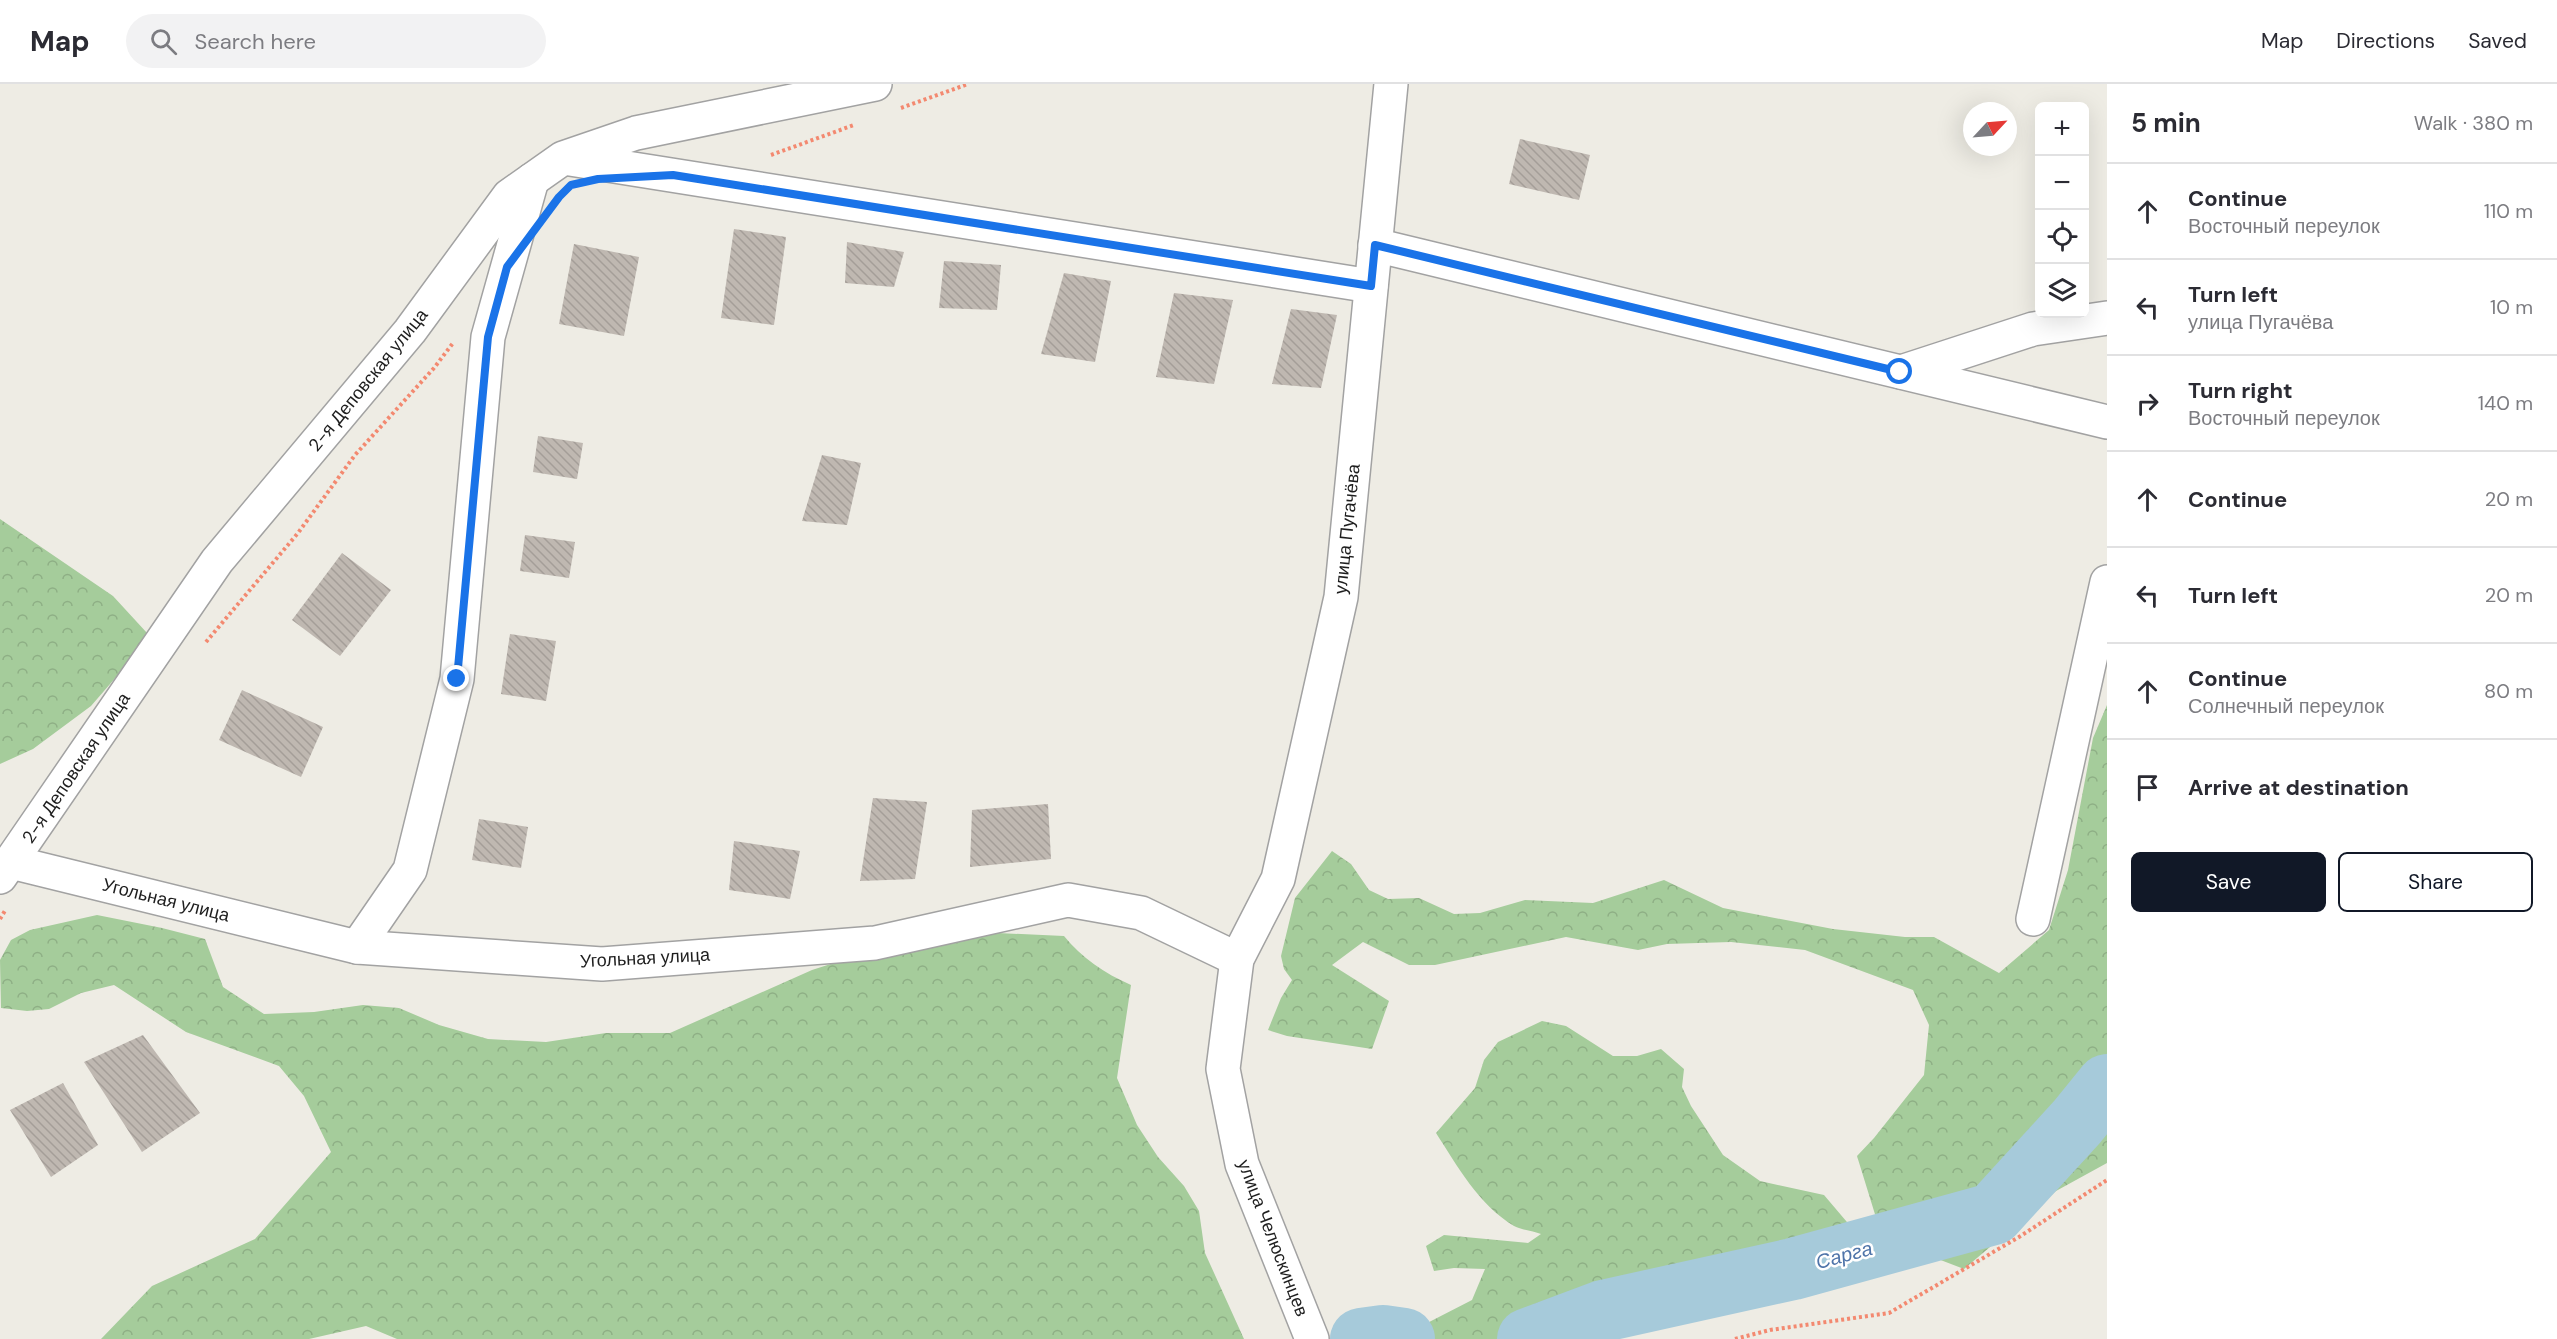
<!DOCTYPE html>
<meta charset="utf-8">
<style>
:root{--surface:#fff;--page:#f2f2f3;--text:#2b2b33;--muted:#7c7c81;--line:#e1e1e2;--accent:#111827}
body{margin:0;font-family:"DM Sans",sans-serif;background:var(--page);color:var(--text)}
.controls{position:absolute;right:18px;top:18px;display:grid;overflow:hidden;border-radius:9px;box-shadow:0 6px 24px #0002}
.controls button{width:54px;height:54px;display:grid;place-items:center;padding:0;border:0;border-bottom:2px solid var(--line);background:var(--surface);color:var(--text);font:30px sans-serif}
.compass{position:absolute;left:1963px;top:18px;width:54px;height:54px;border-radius:50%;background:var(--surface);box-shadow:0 6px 24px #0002;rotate:64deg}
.stop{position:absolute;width:18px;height:18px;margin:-14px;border:4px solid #1a73e8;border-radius:50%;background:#fff}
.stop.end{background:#1a73e8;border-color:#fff;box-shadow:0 2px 6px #0008}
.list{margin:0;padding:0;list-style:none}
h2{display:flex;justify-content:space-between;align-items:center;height:78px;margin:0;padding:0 24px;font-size:26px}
h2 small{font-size:20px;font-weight:400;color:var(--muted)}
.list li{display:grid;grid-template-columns:39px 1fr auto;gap:18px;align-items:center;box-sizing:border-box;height:96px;padding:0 24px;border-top:2px solid var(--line)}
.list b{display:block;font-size:22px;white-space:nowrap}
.list p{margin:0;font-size:20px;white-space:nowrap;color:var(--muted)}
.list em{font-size:20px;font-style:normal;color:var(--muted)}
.actions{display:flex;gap:12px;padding:18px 24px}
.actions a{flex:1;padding:14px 0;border:2px solid var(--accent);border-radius:9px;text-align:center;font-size:21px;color:var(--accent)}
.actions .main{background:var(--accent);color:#fff}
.icon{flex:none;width:33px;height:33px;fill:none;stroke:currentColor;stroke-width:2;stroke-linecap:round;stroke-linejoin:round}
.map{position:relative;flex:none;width:2107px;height:1255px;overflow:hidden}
header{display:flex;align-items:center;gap:36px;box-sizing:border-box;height:84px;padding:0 30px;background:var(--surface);border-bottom:2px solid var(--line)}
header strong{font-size:28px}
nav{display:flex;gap:33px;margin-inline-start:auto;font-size:21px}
.search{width:420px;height:54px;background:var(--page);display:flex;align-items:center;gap:15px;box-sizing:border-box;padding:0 21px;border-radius:33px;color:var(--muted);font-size:22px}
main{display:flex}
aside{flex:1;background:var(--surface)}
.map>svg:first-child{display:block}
.forest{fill:url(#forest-crowns)}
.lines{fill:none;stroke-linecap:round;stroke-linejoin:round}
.river{stroke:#a6cada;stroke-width:62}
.building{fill:url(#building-back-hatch)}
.minor-casing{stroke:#a2a2a2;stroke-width:36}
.path{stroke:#f38970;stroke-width:4;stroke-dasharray:3 3;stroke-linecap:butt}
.minor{stroke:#fff;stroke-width:33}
.route{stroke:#1a73e8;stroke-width:8}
.labels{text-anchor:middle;stroke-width:5;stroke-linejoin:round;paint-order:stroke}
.street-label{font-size:18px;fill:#1e1e1e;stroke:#fff}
.water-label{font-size:20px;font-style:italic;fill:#4f74a9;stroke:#fff}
</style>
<header>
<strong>Map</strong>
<div class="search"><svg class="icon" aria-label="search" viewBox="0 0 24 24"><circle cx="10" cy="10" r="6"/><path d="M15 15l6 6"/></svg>Search here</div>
<nav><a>Map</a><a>Directions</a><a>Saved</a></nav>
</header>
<main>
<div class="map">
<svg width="2107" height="1255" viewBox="0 0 2107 1255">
<defs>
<pattern id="forest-crowns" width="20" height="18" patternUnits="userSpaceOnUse" patternTransform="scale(1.5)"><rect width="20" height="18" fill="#a5cc9b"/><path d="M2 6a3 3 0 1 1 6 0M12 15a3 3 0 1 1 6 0" fill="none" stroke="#8eaf85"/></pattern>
<pattern id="building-back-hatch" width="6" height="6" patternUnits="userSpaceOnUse" patternTransform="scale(1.5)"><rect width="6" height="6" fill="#bfb8b1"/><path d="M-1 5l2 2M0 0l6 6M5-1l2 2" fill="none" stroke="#a49e98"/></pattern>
</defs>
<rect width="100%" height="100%" fill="#eeece4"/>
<!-- forest -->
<g class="forest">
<polygon points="0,435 113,512 159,562 149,555 91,622 33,665 0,680"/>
<polygon points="2107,621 2107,1079 2056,1107 1964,1185 1904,1162 1878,1140 1857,1072 1874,1054 1924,991 1929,941 1913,906 1805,866 1731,858 1667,860 1638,866 1566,853 1435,881 1409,881 1363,858 1332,881 1389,917 1372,965 1287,952 1268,946 1281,914 1292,896 1284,885 1281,872 1295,814 1332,767 1351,780 1369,806 1388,815 1419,814 1454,830 1480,829 1525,816 1593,819 1664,796 1723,824 1833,845 1905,853 1934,853 1999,889 2049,846 2068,786 2093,654"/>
<path d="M97 831 162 844 205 855 223 903 264 930 314 928 363 921 399 924 439 941 488 955 546 958 606 949H670L812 886 840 877 998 849 1064 852C1082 874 1104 889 1131 901L1117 994 1137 1041 1158 1073 1184 1102 1199 1127 1205 1169 1244 1255H397L366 1242 309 1255H101L152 1202 255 1155 331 1068 304 1012 279 982 186 948 114 901 81 909 49 925 27 927 1 924 0 876 11 856 30 846Z"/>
<path d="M1542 937 1566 942 1613 972H1637L1661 965 1684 985 1682 1003 1691 1022 1723 1071 1760 1097 1824 1111 1869 1164 1833 1201 1783 1214 1760 1203H1713L1665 1233 1636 1234 1613 1210 1582 1223 1568 1255H1363L1398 1254 1472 1216 1485 1185 1454 1184 1434 1187 1426 1162 1444 1151 1528 1159 1541 1150C1533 1147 1522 1146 1514 1142 1478 1120 1458 1083 1436 1049L1475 1004 1484 976 1498 958Z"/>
</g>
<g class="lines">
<!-- river -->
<g class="river">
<polyline points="1361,1255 1383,1252 1404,1255"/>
<polyline points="1528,1255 1603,1227 1793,1185 1993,1130 2077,1038 2107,1001"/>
</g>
</g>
<!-- building -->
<g class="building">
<polygon points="1520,55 1590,71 1579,116 1509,100"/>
<polygon points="734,145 786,153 774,241 721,234"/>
<polygon points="847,158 904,168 894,203 845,199"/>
<polygon points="574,160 639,173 624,252 559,240"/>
<polygon points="944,177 1001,181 997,226 939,224"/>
<polygon points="1064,189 1111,197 1095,278 1041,270"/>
<polygon points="1174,209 1233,216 1214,300 1156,293"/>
<polygon points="1291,225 1337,231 1321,304 1272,300"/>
<polygon points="538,352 583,359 577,395 533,388"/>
<polygon points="822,371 861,379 847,441 802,437"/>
<polygon points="525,451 575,458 569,494 520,487"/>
<polygon points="342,469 391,506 340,572 292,536"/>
<polygon points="510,550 556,557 546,617 501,610"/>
<polygon points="242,606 323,643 301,693 219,656"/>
<polygon points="873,714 927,718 915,795 860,797"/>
<polygon points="1048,720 1051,775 970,783 972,726"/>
<polygon points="479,735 528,743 521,784 472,776"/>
<polygon points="734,757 800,767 790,815 729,806"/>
<polygon points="143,951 200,1029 142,1068 84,978"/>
<polygon points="63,999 98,1061 51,1093 10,1026"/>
</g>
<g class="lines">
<!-- minor casing -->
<g class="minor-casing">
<g id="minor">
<polyline points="570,75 1371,202"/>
<polyline points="1375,161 2107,338"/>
<polyline points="1901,288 2033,245 2107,234"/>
<polyline points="0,785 11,778 357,863 602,880 875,859 1068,816 1141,829 1237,875"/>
<polyline points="0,793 217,477 410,247 509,112 563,74 636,49 875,0"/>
<polyline points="2033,835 2107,498"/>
<polyline points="357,863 410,786 457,595 488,253 532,96"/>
<polyline points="1312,1255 1242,1080 1223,985 1237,875 1278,795 1341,513 1391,0"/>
</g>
</g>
<!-- path -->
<g class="path">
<polyline points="901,24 968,0"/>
<polyline points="771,71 854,41"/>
<polyline points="206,558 298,449 355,371 434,284 453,259"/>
<polyline points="0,835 6,825"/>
<polyline points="1735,1255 1770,1246 1889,1229 2019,1153 2107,1096"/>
</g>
<!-- minor -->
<use href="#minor" class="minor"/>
</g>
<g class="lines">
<!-- route -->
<polyline class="route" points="457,595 488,253 507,183 559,113 571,101 598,95 673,91 1371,202 1375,161 1900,288"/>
</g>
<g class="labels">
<!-- street labels -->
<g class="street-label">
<text transform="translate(368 296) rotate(-51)" y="6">2-я Деповская улица</text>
<text transform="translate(1347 445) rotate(-84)" y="6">улица Пугачёва</text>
<text transform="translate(76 684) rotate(-56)" y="6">2-я Деповская улица</text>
<text transform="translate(166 816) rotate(14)" y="6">Угольная улица</text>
<text transform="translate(645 874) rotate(-3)" y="6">Угольная улица</text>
<text transform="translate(1273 1154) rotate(69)" y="6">улица Челюскинцев</text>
</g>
<!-- water labels -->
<g class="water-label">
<text transform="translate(1844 1171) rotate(-15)" y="7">Сарга</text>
</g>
</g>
</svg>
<div class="controls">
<button>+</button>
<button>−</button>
<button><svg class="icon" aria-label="locate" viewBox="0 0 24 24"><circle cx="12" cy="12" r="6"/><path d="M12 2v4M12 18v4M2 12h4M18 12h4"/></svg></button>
<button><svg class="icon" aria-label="layers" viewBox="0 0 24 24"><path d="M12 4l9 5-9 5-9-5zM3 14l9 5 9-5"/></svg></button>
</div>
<svg class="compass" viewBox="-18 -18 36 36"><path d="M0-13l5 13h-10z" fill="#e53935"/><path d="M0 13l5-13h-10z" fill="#7c7c81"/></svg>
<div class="stop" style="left:1900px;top:288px"></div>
<div class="stop end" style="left:457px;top:595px"></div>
</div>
<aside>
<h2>5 min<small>Walk · 380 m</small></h2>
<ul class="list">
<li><svg class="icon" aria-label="ahead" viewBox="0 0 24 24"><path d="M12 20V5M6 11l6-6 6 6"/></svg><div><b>Continue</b><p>Восточный переулок</p></div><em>110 m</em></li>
<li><svg class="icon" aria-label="left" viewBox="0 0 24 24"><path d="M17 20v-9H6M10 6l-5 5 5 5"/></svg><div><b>Turn left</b><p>улица Пугачёва</p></div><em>10 m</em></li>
<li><svg class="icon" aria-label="right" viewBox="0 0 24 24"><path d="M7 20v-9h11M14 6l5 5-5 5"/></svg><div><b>Turn right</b><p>Восточный переулок</p></div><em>140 m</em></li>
<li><svg class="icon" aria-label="ahead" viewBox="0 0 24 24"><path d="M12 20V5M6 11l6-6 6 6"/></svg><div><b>Continue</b></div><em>20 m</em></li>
<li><svg class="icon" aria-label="left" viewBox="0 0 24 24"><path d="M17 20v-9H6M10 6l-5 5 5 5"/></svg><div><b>Turn left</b></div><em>20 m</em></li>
<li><svg class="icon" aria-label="ahead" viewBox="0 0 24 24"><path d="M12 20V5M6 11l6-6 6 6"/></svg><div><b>Continue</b><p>Солнечный переулок</p></div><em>80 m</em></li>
<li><svg class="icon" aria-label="arrive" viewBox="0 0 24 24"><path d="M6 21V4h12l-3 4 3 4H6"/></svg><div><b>Arrive at destination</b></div></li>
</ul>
<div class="actions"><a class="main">Save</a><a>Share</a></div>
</aside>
</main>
